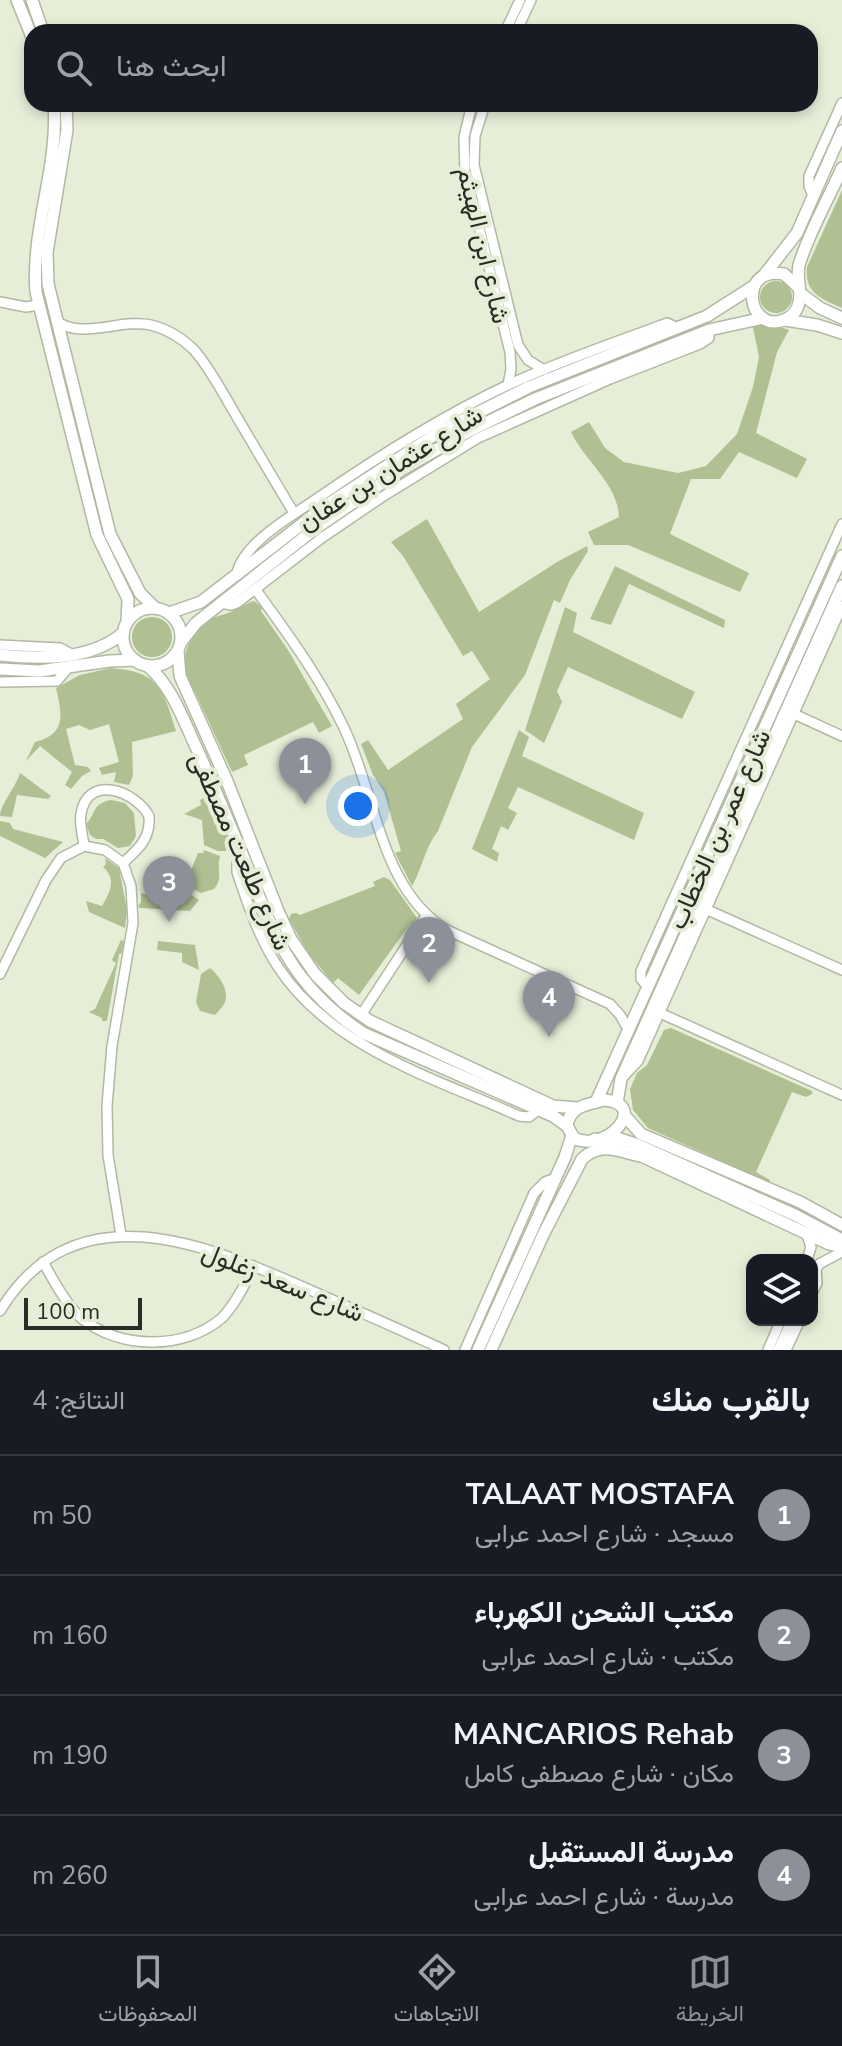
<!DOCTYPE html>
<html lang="ar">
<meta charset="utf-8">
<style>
:root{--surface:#171b24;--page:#20242c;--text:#f1f3f6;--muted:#9ea1a6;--line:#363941;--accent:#8c9099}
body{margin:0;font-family:"Nunito Sans",Vazirmatn,sans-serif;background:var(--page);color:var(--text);direction:rtl}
.controls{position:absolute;right:24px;bottom:24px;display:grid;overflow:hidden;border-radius:16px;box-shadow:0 4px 12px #0003}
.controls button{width:72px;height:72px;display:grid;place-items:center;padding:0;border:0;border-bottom:2px solid var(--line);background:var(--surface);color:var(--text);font:40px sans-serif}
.scale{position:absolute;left:24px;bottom:20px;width:118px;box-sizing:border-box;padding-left:8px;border:4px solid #2a2d25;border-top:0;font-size:22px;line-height:28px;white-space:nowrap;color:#2a2d25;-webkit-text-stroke:6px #e6eed8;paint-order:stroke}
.you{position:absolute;left:358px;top:806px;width:28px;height:28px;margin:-20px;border:6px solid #fff;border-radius:50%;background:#1a73e8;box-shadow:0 0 0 12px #1a73e833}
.badge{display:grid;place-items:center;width:52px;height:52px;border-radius:50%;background:var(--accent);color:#fff;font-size:26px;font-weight:700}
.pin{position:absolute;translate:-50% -66px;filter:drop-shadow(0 2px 4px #0008)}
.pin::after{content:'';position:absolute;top:42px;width:28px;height:24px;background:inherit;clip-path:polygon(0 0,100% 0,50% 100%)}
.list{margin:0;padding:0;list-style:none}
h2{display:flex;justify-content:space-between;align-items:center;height:104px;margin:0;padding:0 32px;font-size:34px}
h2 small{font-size:26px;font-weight:400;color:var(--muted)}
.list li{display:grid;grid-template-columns:52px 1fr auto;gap:24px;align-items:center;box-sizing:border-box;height:120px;padding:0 32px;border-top:2px solid var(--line)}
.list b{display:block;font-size:30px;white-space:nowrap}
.list p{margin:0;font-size:26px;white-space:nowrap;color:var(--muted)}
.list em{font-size:26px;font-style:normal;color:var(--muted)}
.icon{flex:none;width:44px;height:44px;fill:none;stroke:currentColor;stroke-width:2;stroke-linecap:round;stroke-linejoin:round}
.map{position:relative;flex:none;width:842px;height:1350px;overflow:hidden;direction:ltr}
.search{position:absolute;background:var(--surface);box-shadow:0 4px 12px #0003;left:24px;right:24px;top:24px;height:88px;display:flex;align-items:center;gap:20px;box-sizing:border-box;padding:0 28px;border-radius:24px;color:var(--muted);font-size:30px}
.sheet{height:584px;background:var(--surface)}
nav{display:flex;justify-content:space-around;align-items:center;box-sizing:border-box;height:112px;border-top:2px solid var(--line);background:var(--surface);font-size:22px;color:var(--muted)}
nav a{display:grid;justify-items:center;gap:4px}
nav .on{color:var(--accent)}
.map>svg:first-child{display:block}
.green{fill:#b0c092}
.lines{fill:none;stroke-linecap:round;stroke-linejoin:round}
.minor-casing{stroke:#b1b9a4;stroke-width:12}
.tertiary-casing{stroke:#b1b9a4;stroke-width:14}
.minor{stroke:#fff;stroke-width:9}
.tertiary{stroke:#fff;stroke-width:11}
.labels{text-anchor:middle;stroke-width:8;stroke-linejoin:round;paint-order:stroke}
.street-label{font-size:26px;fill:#2a2d25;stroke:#e6eed8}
</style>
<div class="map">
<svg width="842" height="1350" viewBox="0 0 842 1350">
<rect width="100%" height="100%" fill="#e6eed8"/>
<!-- green -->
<g class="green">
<path d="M842 190V308C822 299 804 293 807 267Z"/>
<circle cx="776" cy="297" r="16"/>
<path d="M751 317 789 330 777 352 756 433 807 459 797 478 739 452 720 479H691L670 534 749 573 740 592 628 545H594L588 532 619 517C618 484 584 460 571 432L589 422 605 448 624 462 678 473 706 466 737 434 753 387 759 357Z"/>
<path d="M427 519 479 612 557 562 587 546 588 551 570 580 560 603 554 600 525 675 472 747 438 831C425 847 422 869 412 886L395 853 401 851 384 792 373 775 361 744 368 740 388 770 463 719 456 704 490 679 472 651 463 656 403 556 391 542Z"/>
<polygon points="615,566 725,620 724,628 629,584 611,625 590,619"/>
<path d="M254 601 262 607 261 611 288 650 332 726 319 733 313 722 244 755 248 765 232 772 195 692C175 675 186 632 207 620 212 617 220 616 225 614 235 611 244 604 254 601Z"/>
<polygon points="565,607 577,613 573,632 695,692 682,719 568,667 557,691 562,702 544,743 525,730"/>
<circle cx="152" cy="637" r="20"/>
<path d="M111 668C159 672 163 688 176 731L132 742 133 776 129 785 114 782 116 772 102 775 99 768 119 762 109 724 90 730 79 725 66 729 75 765 88 767 91 771 82 776 71 789 65 785 72 772 40 746 26 761 35 742C67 734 62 714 56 688L80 675Z"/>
<polygon points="519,730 529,737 522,756 644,813 634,840 518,787 508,808 517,813 508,830 501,826 492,849 499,853 497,862 472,849"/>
<path d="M20 773 51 796 48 799 17 795 12 817 0 816C0 805 16 787 20 773Z"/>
<polygon points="208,796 228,836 228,851 218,851 204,845 202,820 184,814 201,805 200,800"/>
<path d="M111 800 125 803 134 813 136 836 130 846 118 848 103 839H96L90 835 86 824C97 813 91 804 111 800Z"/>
<polygon points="0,821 10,823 13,829 63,842 45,858 0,836"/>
<path d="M204 850 220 856C216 869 224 878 214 889L201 893 185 885 198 853H203Z"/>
<path d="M105 858 119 868 127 910 125 928 89 912 86 901 102 906C110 893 117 879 103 867L106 864Z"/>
<polygon points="384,877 390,880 417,918 413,925 410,924 359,995 338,978 333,983 308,953 289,919 291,914 296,913 300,915 375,886 373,882"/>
<polygon points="141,893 179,902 182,895 189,893 199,900 190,911 140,908 138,906 141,902"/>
<polygon points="121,940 124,941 122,953 119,954 107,1021 102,1021 102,1018 89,1012 95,1009 116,963 112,960"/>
<polygon points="158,941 195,945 199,970 182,962 182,953 157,950"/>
<path d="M210 968C219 975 231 992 224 1004 222 1008 218 1011 215 1015L200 1011 196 1002 201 974Z"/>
<polygon points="671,1028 812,1091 812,1094 806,1097 792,1092 756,1172 770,1180 770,1183 648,1128 633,1110 630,1089 637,1073 647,1065 664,1030"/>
</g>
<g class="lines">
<!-- minor casing -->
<g class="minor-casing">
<g id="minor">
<polyline points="505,32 520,0"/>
<polyline points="516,32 531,0"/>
<polyline points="472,104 464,137 465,171 510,352 511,369 508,385"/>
<polyline points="485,104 475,136 474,165 518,345 528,360 544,370"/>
<polyline points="813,196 809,186 809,176 842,103"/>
<polyline points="0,302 26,307 39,305"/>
<path d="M56 320C79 341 121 318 151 325 167 329 183 339 194 350 210 368 222 392 234 412 254 446 274 480 294 513"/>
<path d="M237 573C244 543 290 517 315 500 377 457 440 417 508 385 560 361 614 343 667 323L678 328"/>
<path d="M256 590C288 634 321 679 344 728 376 794 380 890 447 930L610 1004 620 1015 629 1031"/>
<polyline points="220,603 231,605 237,603 323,537 382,497 478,438 610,379 700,344 709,338 709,330"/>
<polyline points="0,645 60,648 73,655"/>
<polyline points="0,682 57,681 68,668"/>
<polyline points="794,714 842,736"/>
<path d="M84 846C83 836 79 824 81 814 87 774 135 790 149 816 151 839 138 849 123 863"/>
<path d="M242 855 237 863V872C248 905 259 938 278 967 331 1048 434 1078 519 1116L529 1117 538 1110"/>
<polyline points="701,907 842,970"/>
<polyline points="0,974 46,880 61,858 84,846 105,850 123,863 131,886 133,923 112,1046 107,1106 108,1155 121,1235"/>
<polyline points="648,987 641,979 641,971 842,524"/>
<polyline points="660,1013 842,1095"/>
<polyline points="361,1015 426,916"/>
<polyline points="624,1076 638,1061 842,606"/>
<polyline points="806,1232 811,1247 807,1260"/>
<path d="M43 1262C54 1281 65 1303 81 1318 121 1350 184 1350 222 1318 236 1303 245 1284 254 1266"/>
<polyline points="812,1277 819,1264 842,1252"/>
<polyline points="812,1293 817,1283 816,1269"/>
<path d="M0 1311C75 1187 207 1245 310 1290 355 1310 400 1329 444 1350"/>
<polyline points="465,1350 534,1193 545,1182 556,1178"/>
<polyline points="768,1350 781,1320"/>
<polyline points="778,1350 792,1320"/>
<polyline points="786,1350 800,1320"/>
</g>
</g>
<!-- tertiary casing -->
<g class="tertiary-casing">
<g id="tertiary">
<polyline points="17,0 32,37"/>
<polyline points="32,0 43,32"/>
<path d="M54 104C59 167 31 228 36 292L97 535 128 599 127 622"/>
<polyline points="66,104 67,130 47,252 48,284 110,534 140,593 155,608"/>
<polyline points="765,274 797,233 842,131"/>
<path d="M798 287 784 274C737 265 747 334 784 320 792 317 798 310 799 302 802 290 796 278 799 265 809 232 828 200 842 168"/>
<polyline points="800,293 820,308 842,318"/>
<polyline points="785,320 817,325 842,333"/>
<circle cx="152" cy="637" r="29"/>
<polyline points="169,613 201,602 328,504 439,432 529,387 707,316 754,286"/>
<polyline points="181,642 196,623 316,528 401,470 469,431 535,399 709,330 763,318"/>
<polyline points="178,651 180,676 227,781 278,911 291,939 315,974 344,1003 370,1021 553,1106 577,1108"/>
<path d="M0 655C41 659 90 661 123 633"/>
<path d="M148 666C173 688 183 720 197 749 213 785 228 820 243 856 274 934 289 984 363 1033L553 1116 567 1126"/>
<polyline points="0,669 39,671 110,661 135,660"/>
<path d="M604 1100C651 1104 606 1154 574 1138L567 1126C570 1105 587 1105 604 1100Z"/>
<polyline points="596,1102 842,556"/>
<polyline points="617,1103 621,1079 842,586"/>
<polyline points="624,1115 641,1134 800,1202 842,1225"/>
<polyline points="611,1136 638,1145 795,1215 842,1240"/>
<polyline points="595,1139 618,1144"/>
<polyline points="633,1152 829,1244 842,1247"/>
<polyline points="478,1350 565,1157 572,1135"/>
<path d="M491 1350 543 1235 582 1159C601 1141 618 1151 640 1156"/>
</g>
</g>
<!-- minor -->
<use href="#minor" class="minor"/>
<!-- tertiary -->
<use href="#tertiary" class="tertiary"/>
</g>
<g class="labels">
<!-- street labels -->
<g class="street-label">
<text transform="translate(484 245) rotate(77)" y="9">شارع ابن الهيثم</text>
<text transform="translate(390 468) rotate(-32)" y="9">شارع عثمان بن عفان</text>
<text transform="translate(719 829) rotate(-66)" y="9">شارع عمر بن الخطاب</text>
<text transform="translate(241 851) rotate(66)" y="9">شارع طلعت مصطفى</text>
<text transform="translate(283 1282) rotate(22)" y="9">شارع سعد زغلول</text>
</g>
</g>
</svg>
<div class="controls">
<button><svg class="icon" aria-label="layers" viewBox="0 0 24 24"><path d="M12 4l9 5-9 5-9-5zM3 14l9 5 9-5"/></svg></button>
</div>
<div class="scale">100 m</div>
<div class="you"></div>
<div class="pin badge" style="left:305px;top:804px">1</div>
<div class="pin badge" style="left:429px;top:983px">2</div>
<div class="pin badge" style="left:169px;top:922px">3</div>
<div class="pin badge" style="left:549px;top:1037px">4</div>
<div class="search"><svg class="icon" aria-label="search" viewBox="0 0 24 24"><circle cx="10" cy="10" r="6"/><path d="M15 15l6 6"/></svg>ابحث هنا</div>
</div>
<section class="sheet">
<h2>بالقرب منك<small>النتائج: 4</small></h2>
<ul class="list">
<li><span class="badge">1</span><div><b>TALAAT MOSTAFA</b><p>مسجد · شارع احمد عرابى</p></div><em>50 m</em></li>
<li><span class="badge">2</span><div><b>مكتب الشحن الكهرباء</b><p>مكتب · شارع احمد عرابى</p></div><em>160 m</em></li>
<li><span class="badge">3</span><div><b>MANCARIOS Rehab</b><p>مكان · شارع مصطفى كامل</p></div><em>190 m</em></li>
<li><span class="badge">4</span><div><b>مدرسة المستقبل</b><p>مدرسة · شارع احمد عرابى</p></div><em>260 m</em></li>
</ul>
</section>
<nav>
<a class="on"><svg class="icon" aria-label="map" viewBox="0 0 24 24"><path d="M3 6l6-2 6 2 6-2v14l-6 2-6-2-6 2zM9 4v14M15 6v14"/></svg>الخريطة</a>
<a><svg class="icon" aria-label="directions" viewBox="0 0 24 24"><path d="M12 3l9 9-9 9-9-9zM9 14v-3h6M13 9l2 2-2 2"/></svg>الاتجاهات</a>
<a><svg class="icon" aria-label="saved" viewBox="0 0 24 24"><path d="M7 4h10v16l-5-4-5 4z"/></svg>المحفوظات</a>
</nav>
